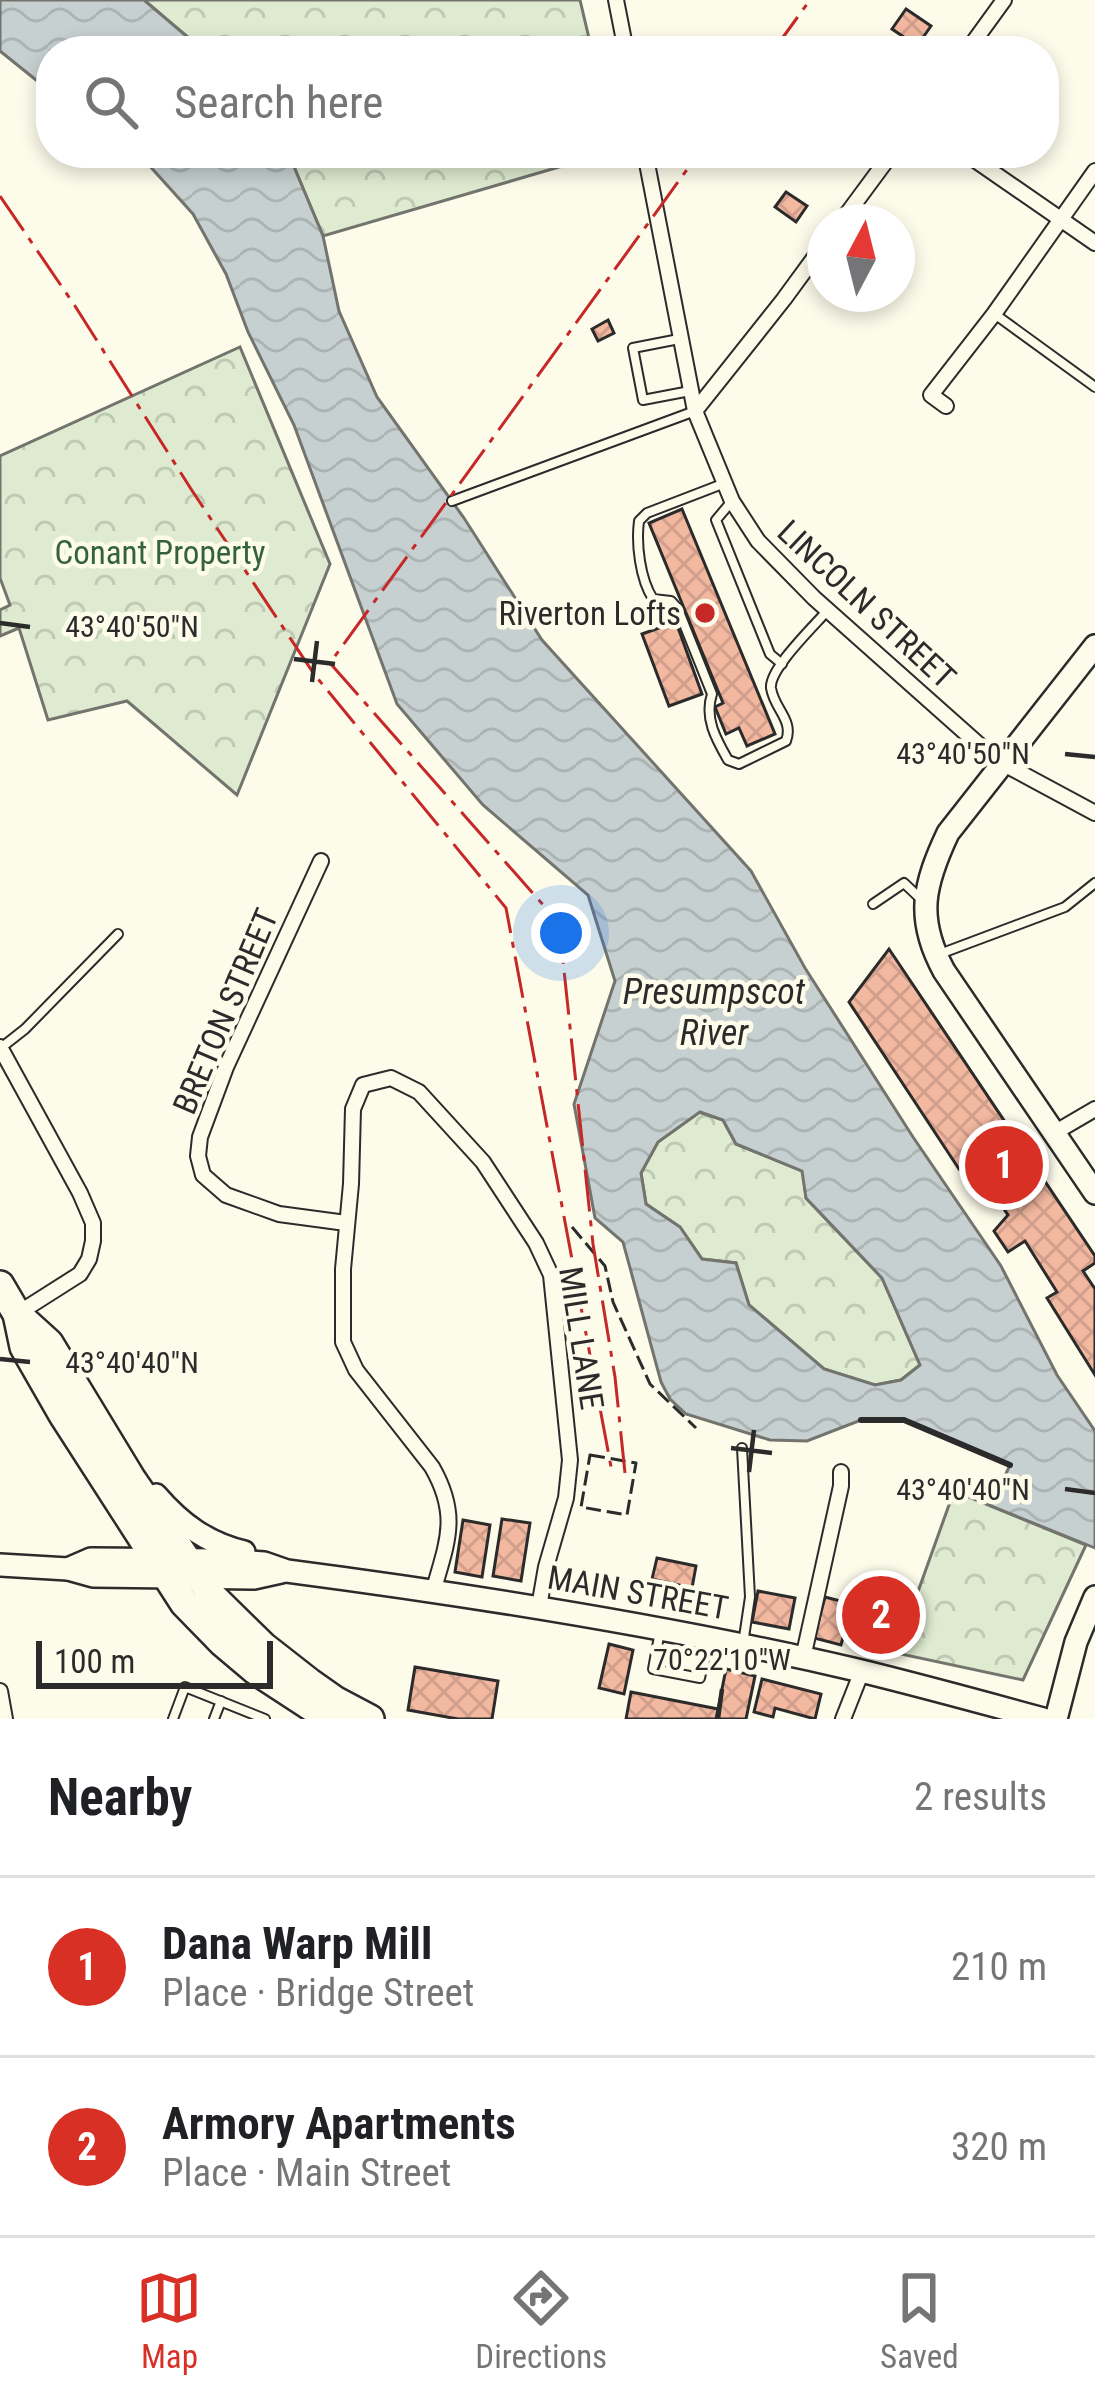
<!DOCTYPE html>
<meta charset="utf-8">
<style>
:root{--surface:#fff;--page:#f2f2f2;--text:#202124;--muted:#757577;--line:#e0e0e0;--accent:#d93025}
body{margin:0;font-family:"Roboto Condensed",sans-serif;background:var(--page);color:var(--text)}
.compass{position:absolute;left:807px;top:204px;width:108px;height:108px;border-radius:50%;background:var(--surface);box-shadow:0 6px 18px #0003;rotate:7deg}
.scale{position:absolute;left:36px;bottom:30px;width:237px;box-sizing:border-box;padding-left:12px;border:6px solid #2b2b2b;border-top:0;font-size:33px;line-height:42px;white-space:nowrap;color:#2b2b2b;-webkit-text-stroke:9px #fdfbea;paint-order:stroke}
.you{position:absolute;left:561px;top:933px;width:42px;height:42px;margin:-30px;border:9px solid #fff;border-radius:50%;background:#1a73e8;box-shadow:0 0 0 18px #1a73e833}
.badge{display:grid;place-items:center;width:78px;height:78px;border-radius:50%;background:var(--accent);color:#fff;font-size:39px;font-weight:700}
.pin{position:absolute;translate:-50% -50%;border:6px solid #fff;box-shadow:0 3px 12px #0006}
.list{margin:0;padding:0;list-style:none}
h2{display:flex;justify-content:space-between;align-items:center;height:156px;margin:0;padding:0 48px;font-size:51px}
h2 small{font-size:39px;font-weight:400;color:var(--muted)}
.list li{display:grid;grid-template-columns:78px 1fr auto;gap:36px;align-items:center;box-sizing:border-box;height:180px;padding:0 48px;border-top:3px solid var(--line)}
.list b{display:block;font-size:45px;white-space:nowrap}
.list p{margin:0;font-size:39px;white-space:nowrap;color:var(--muted)}
.list em{font-size:39px;font-style:normal;color:var(--muted)}
.icon{flex:none;width:66px;height:66px;fill:none;stroke:currentColor;stroke-width:2;stroke-linecap:round;stroke-linejoin:round}
.map{position:relative;flex:none;width:1095px;height:1719px;overflow:hidden}
.search{position:absolute;background:var(--surface);box-shadow:0 6px 18px #0003;left:36px;right:36px;top:36px;height:132px;display:flex;align-items:center;gap:30px;box-sizing:border-box;padding:0 42px;border-radius:48px;color:var(--muted);font-size:45px}
.sheet{height:516px;background:var(--surface)}
nav{display:flex;justify-content:space-around;align-items:center;box-sizing:border-box;height:168px;border-top:3px solid var(--line);background:var(--surface);font-size:33px;color:var(--muted)}
nav a{display:grid;justify-items:center;gap:6px}
nav .on{color:var(--accent)}
.map>svg:first-child{display:block}
.forest{fill:url(#forest-crowns);stroke:#74746e;stroke-width:3}
.water{fill:url(#water-waves);stroke:#74746e;stroke-width:3;fill-rule:evenodd}
.building{fill:url(#building-cross-hatch);stroke:#2b2b2b;stroke-width:3}
.lines{fill:none;stroke-linecap:round;stroke-linejoin:round}
.lane-casing{stroke:#2b2b2b;stroke-width:12}
.street-casing{stroke:#2b2b2b;stroke-width:18}
.secondary-casing{stroke:#2b2b2b;stroke-width:26}
.highway-casing{stroke:#2b2b2b;stroke-width:32}
.lane{stroke:#fdfbea;stroke-width:8}
.street{stroke:#fdfbea;stroke-width:14}
.secondary{stroke:#fdfbea;stroke-width:21}
.highway{stroke:#fdfbea;stroke-width:27}
.fence{stroke:#2b2b2b;stroke-width:3;stroke-dasharray:15 6;stroke-linecap:butt}
.wall{stroke:#2b2b2b;stroke-width:6}
.power{stroke:#c62828;stroke-width:3;stroke-dasharray:42 9 6 9;stroke-linecap:butt}
.ticks{fill:none;stroke:#2b2b2b;stroke-width:4.5}
.poi-dot{fill:#c62828;stroke:#fdfbea;stroke-width:4.5}
.labels{text-anchor:middle;stroke-width:9;stroke-linejoin:round;paint-order:stroke}
.park-label{font-size:33px;fill:#34623c;stroke:#fdfbea}
.street-label{font-size:33px;fill:#2b2b2b;stroke:#fdfbea}
.poi-label{font-size:33px;fill:#2b2b2b;stroke:#fdfbea;text-anchor:end}
.water-label{font-size:36px;font-style:italic;fill:#2b2b2b;stroke:#fdfbea}
.ticks-label{font-size:30px;text-anchor:middle;fill:#2b2b2b;stroke:#fdfbea;stroke-width:9;stroke-linejoin:round;paint-order:stroke}
</style>
<div class="map">
<svg width="1095" height="1719" viewBox="0 0 1095 1719">
<defs>
<pattern id="forest-crowns" width="20" height="18" patternUnits="userSpaceOnUse" patternTransform="scale(3)"><rect width="20" height="18" fill="#deebd1"/><path d="M2 6a3 3 0 1 1 6 0M12 15a3 3 0 1 1 6 0" fill="none" stroke="#bfcab4"/></pattern>
<pattern id="water-waves" width="16" height="10" patternUnits="userSpaceOnUse" patternTransform="scale(3)"><rect width="16" height="10" fill="#c7d0d0"/><path d="M0 5q4-4 8 0t8 0" fill="none" stroke="#abb3b3"/></pattern>
<pattern id="building-cross-hatch" width="8" height="8" patternUnits="userSpaceOnUse" patternTransform="scale(3)"><rect width="8" height="8" fill="#f2b8a0"/><path d="M0 0l8 8M0 8l8-8" fill="none" stroke="#d09e8a"/></pattern>
</defs>
<rect width="100%" height="100%" fill="#fdfbea"/>
<!-- forest -->
<g class="forest">
<polygon points="144,0 580,0 592,51 204,51"/>
<polygon points="285,153 607,153 323,236 292,162"/>
<polygon points="240,347 330,564 237,795 127,701 48,720 19,628 0,636 0,610 10,605 0,578 0,456"/>
<polygon points="699,1112 723,1120 736,1144 803,1171 806,1198 882,1278 920,1365 901,1380 875,1385 824,1369 749,1305 736,1263 702,1259 680,1227 646,1204 641,1173 658,1142"/>
<polygon points="954,1491 1086,1545 1023,1680 896,1653"/>
</g>
<!-- water -->
<g class="water">
<polygon points="0,0 144,0 204,51 51,51 51,92 0,51"/>
<path d="M138 153H285L292 162 323 236 339 311 377 397 464 518 542 640 751 871 805 968 913 1137 1001 1266 1057 1375 1095 1431V1548L991 1506 1010 1465 904 1420H861L807 1441 770 1440 686 1414 670 1399 661 1382 623 1242 595 1218 574 1104 615 981 588 895 483 805 397 704 294 425 248 332 226 274 193 214ZM700 1112 723 1120 736 1144 802 1171 806 1198 882 1278 920 1365 901 1380 875 1385 824 1369 749 1305 736 1263 702 1259 680 1227 646 1204 641 1173 658 1142Z"/>
</g>
<!-- building -->
<g class="building">
<polygon points="906,9 931,26 917,46 892,29"/>
<polygon points="786,192 807,206 796,222 775,207"/>
<polygon points="608,320 614,333 598,341 592,329"/>
<polygon points="682,509 775,734 747,746 739,728 726,734 715,707 723,703 649,523"/>
<polygon points="676,622 702,694 669,706 642,634"/>
<polygon points="889,949 1095,1256 1095,1263 1083,1271 1095,1289 1095,1375 1047,1298 1057,1292 1025,1241 1008,1252 994,1231 1008,1215 971,1161 959,1169 849,1002"/>
<polygon points="502,1519 530,1523 521,1581 493,1576"/>
<polygon points="463,1520 490,1525 482,1577 455,1572"/>
<polygon points="657,1558 696,1566 692,1588 652,1579"/>
<polygon points="871,1575 909,1584 889,1655 852,1646"/>
<polygon points="758,1591 795,1598 789,1629 752,1622"/>
<polygon points="825,1597 852,1604 841,1645 814,1638"/>
<polygon points="609,1644 633,1650 624,1694 599,1688"/>
<polygon points="415,1667 498,1681 492,1719 458,1719 408,1710"/>
<polygon points="726,1669 755,1676 746,1719 716,1719"/>
<polygon points="762,1679 821,1694 815,1719 775,1708 773,1717 754,1712"/>
<polygon points="631,1692 718,1709 716,1719 626,1719"/>
</g>
<g class="lines">
<!-- lane casing -->
<g class="lane-casing">
<g id="lane">
<polyline points="996,315 1095,387"/>
<polyline points="679,339 633,348 643,400 690,391"/>
<path d="M725 483 647 513 639 521C636 544 640 579 653 599L671 601 678 609 712 694C704 718 716 739 728 760L739 764 786 741C794 720 774 709 771 688 769 669 814 626 827 611"/>
<polyline points="452,501 695,411"/>
<polyline points="732,501 716,520 770,654 782,664"/>
<polyline points="873,904 904,883 924,902"/>
<polyline points="937,955 1065,907 1095,883"/>
<polyline points="2,1047 25,1029 118,934"/>
<polyline points="742,1448 750,1597 743,1644"/>
<polyline points="660,1631 653,1669 700,1678 708,1642"/>
<polyline points="173,1719 185,1687 265,1719"/>
<polyline points="214,1719 221,1701"/>
</g>
</g>
<!-- street casing -->
<g class="street-casing">
<g id="street">
<polyline points="616,0 626,51"/>
<polyline points="967,51 1004,0"/>
<polyline points="645,153 695,411 732,501 758,541 814,598 977,743 1002,763 1095,813"/>
<polyline points="965,153 1095,243"/>
<polyline points="841,222 892,153"/>
<polyline points="946,406 931,395 994,314 1095,171"/>
<polyline points="695,411 784,299 825,243"/>
<polyline points="321,861 226,1067 200,1137 198,1156 203,1175 226,1195 279,1214 346,1223"/>
<polyline points="0,1047 80,1193 93,1223 93,1241 89,1259 80,1274 17,1314"/>
<polyline points="1054,1133 1095,1109"/>
<path d="M433 1592C447 1542 460 1516 432 1467L356 1370 343 1342V1269L351 1184 353 1109 363 1085 391 1078 419 1092 483 1162 536 1243 551 1275 570 1460 566 1498 546 1567 539 1607"/>
<polyline points="803,1658 841,1486 841,1472"/>
<polyline points="0,1691 5,1719"/>
<polyline points="843,1719 862,1671"/>
</g>
</g>
<!-- secondary casing -->
<g class="secondary-casing">
<g id="secondary">
<path d="M1095 646 948 833C924 884 915 918 944 971L1095 1193"/>
<path d="M156 1495C181 1524 207 1543 244 1552"/>
<polyline points="0,1565 68,1569 93,1576 254,1578 281,1572"/>
<path d="M68 1569 91 1559 219 1560 264 1563 287 1571C478 1596 669 1626 857 1670 919 1685 981 1702 1043 1719"/>
<polyline points="1056,1719 1076,1642 1095,1597"/>
</g>
</g>
<!-- highway casing -->
<g class="highway-casing">
<g id="highway">
<polyline points="0,1285 17,1314 49,1343 131,1478 211,1595 263,1646 309,1682 336,1701 370,1719"/>
<polyline points="17,1314 24,1347 63,1415 184,1603 223,1643 255,1670 330,1719"/>
</g>
</g>
<!-- lane -->
<use href="#lane" class="lane"/>
<!-- street -->
<use href="#street" class="street"/>
<!-- secondary -->
<use href="#secondary" class="secondary"/>
<!-- highway -->
<use href="#highway" class="highway"/>
<!-- fence -->
<g class="fence">
<polyline points="572,1227 605,1266 613,1302 650,1384 696,1428"/>
<polygon points="590,1455 636,1463 627,1515 581,1507"/>
</g>
<!-- wall -->
<polyline class="wall" points="861,1420 904,1420 1010,1465"/>
<!-- power -->
<g class="power">
<polyline points="773,51 810,0"/>
<polyline points="0,196 75,306 191,489 314,674 506,908 612,1472"/>
<polyline points="625,1473 615,1377 593,1244 559,923 330,663 699,153"/>
</g>
</g>
<!-- ticks -->
<path class="ticks" d="M0 623 30 627M294 659 335 664M312 682 317 641M1065 754 1095 757M0 1359 30 1362M731 1448 772 1453M749 1472 754 1430M1065 1489 1095 1493M718 1719 722 1689"/>
<!-- markers -->
<circle class="poi-dot" cx="705" cy="613" r="12"/>
<g class="labels">
<!-- park labels -->
<g class="park-label">
<text x="160" y="564">Conant Property</text>
</g>
<!-- street labels -->
<g class="street-label">
<text transform="translate(867 604) rotate(43)" y="12">LINCOLN STREET</text>
<text transform="translate(225 1011) rotate(-67)" y="12">BRETON STREET</text>
<text transform="translate(582 1338) rotate(81)" y="12">MILL LANE</text>
<text transform="translate(638 1592) rotate(10)" y="12">MAIN STREET</text>
</g>
<!-- poi labels -->
<g class="poi-label">
<text x="681" y="625">Riverton Lofts</text>
</g>
<!-- water labels -->
<g class="water-label">
<text x="714" y="1004">Presumpscot<tspan x="714" dy="41">River</tspan></text>
</g>
</g>
<g class="ticks-label">
<text x="132" y="637">43°40'50"N</text>
<text x="963" y="764">43°40'50"N</text>
<text x="132" y="1373">43°40'40"N</text>
<text x="963" y="1500">43°40'40"N</text>
<text x="722" y="1670">70°22'10"W</text>
</g>
</svg>
<svg class="compass" viewBox="-18 -18 36 36"><path d="M0-13l5 13h-10z" fill="#e53935"/><path d="M0 13l5-13h-10z" fill="#757577"/></svg>
<div class="scale">100 m</div>
<div class="you"></div>
<div class="pin badge" style="left:1004px;top:1165px">1</div>
<div class="pin badge" style="left:881px;top:1615px">2</div>
<div class="search"><svg class="icon" aria-label="search" viewBox="0 0 24 24"><circle cx="10" cy="10" r="6"/><path d="M15 15l6 6"/></svg>Search here</div>
</div>
<section class="sheet">
<h2>Nearby<small>2 results</small></h2>
<ul class="list">
<li><span class="badge">1</span><div><b>Dana Warp Mill</b><p>Place · Bridge Street</p></div><em>210 m</em></li>
<li><span class="badge">2</span><div><b>Armory Apartments</b><p>Place · Main Street</p></div><em>320 m</em></li>
</ul>
</section>
<nav>
<a class="on"><svg class="icon" aria-label="map" viewBox="0 0 24 24"><path d="M3 6l6-2 6 2 6-2v14l-6 2-6-2-6 2zM9 4v14M15 6v14"/></svg>Map</a>
<a><svg class="icon" aria-label="directions" viewBox="0 0 24 24"><path d="M12 3l9 9-9 9-9-9zM9 14v-3h6M13 9l2 2-2 2"/></svg>Directions</a>
<a><svg class="icon" aria-label="saved" viewBox="0 0 24 24"><path d="M7 4h10v16l-5-4-5 4z"/></svg>Saved</a>
</nav>
